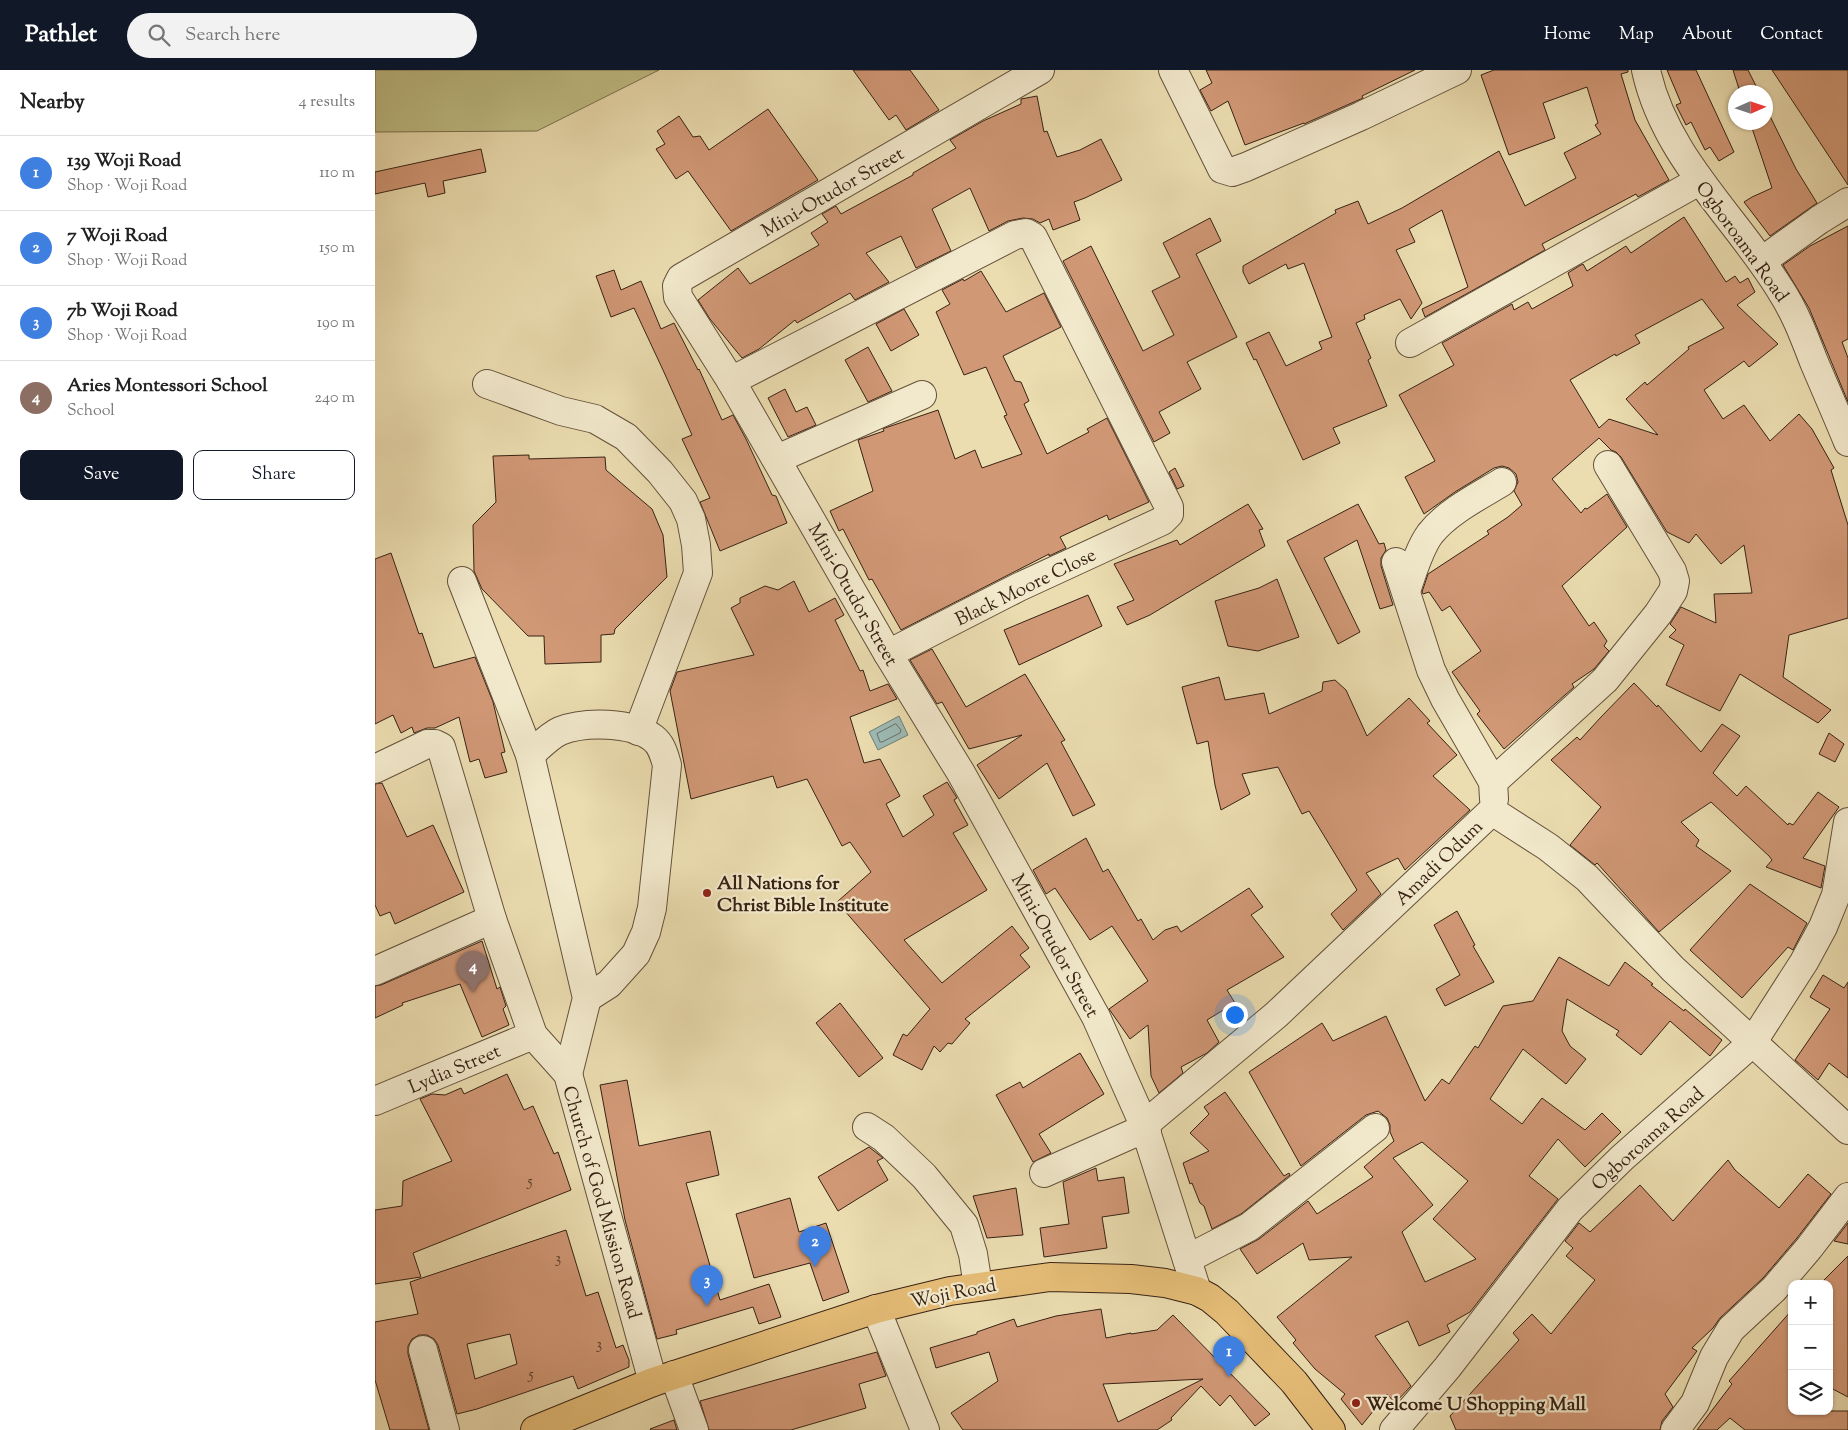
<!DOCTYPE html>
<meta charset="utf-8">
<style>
:root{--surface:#fff;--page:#f2f2f2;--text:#222;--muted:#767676;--line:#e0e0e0;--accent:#111827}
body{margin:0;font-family:"Sorts Mill Goudy",serif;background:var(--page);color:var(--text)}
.controls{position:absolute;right:15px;bottom:15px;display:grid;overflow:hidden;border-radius:10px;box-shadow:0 1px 4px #0004}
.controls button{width:45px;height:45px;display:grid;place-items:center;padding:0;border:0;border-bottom:1px solid var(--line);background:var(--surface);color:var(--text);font:25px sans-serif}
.compass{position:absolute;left:1353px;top:15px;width:45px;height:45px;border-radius:50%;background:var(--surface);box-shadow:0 1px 4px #0004;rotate:87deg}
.you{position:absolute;left:859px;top:944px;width:18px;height:18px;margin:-12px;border:4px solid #fff;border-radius:50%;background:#1a73e8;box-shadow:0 0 0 8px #1a73e833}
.badge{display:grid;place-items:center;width:32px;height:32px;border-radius:50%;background:var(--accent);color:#fff;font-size:16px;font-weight:700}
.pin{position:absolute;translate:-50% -41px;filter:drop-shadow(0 1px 2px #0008)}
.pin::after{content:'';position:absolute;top:26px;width:18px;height:15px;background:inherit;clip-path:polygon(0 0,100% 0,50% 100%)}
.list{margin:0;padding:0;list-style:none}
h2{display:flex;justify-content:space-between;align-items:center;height:65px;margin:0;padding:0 20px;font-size:21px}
h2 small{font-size:16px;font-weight:400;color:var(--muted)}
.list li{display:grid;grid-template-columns:32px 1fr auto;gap:15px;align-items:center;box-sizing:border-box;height:75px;padding:0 20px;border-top:1px solid var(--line)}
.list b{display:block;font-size:19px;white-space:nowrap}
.list p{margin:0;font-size:16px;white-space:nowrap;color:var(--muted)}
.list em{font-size:16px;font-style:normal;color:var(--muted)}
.actions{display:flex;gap:10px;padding:15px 20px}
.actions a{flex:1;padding:11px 0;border:1px solid var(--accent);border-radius:10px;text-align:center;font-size:18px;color:var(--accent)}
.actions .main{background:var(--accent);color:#fff}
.icon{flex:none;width:28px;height:28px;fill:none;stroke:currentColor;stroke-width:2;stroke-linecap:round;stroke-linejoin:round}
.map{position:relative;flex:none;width:1473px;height:1360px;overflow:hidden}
header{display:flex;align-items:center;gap:30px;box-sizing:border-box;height:70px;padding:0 25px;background:var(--accent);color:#fff}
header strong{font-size:24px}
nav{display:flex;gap:28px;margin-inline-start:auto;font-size:18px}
.search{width:350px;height:45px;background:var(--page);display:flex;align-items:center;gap:12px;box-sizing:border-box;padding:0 18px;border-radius:28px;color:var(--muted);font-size:19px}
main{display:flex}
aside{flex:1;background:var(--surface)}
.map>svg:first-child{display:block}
.green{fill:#c0bf86;stroke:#7c704d}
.water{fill:#9cbab5;stroke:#747d75}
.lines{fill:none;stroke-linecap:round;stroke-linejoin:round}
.shore{stroke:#6a6e64;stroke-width:1}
.building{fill:#d19876;stroke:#372214;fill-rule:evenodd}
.minor-casing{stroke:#64513b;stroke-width:30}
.major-casing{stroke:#372214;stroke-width:30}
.minor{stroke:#f2e9cc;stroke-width:28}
.major{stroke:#e6be78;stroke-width:28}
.poi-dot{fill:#8f2418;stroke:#f2e9cc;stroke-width:2}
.labels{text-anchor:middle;stroke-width:4.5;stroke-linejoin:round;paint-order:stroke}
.number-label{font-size:16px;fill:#5e402c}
.street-label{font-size:19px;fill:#372214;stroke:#f2e9cc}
.poi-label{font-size:19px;font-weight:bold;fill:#372214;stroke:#f2e9cc;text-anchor:start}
</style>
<header>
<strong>Pathlet</strong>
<div class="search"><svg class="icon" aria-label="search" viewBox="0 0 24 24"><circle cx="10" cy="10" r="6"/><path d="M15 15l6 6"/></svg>Search here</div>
<nav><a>Home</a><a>Map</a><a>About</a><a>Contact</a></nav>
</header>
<main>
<aside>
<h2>Nearby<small>4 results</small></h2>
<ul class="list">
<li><span class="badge" style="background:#3f7fe0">1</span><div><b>139 Woji Road</b><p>Shop · Woji Road</p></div><em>110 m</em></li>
<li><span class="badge" style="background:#3f7fe0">2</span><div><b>7 Woji Road</b><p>Shop · Woji Road</p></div><em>150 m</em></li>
<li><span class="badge" style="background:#3f7fe0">3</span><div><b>7b Woji Road</b><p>Shop · Woji Road</p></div><em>190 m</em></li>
<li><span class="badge" style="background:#8d6e63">4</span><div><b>Aries Montessori School</b><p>School</p></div><em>240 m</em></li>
</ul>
<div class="actions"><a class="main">Save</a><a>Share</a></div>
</aside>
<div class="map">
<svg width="1473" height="1360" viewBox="0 0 1473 1360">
<rect width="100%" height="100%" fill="#ebddb0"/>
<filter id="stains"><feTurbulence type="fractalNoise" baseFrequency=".004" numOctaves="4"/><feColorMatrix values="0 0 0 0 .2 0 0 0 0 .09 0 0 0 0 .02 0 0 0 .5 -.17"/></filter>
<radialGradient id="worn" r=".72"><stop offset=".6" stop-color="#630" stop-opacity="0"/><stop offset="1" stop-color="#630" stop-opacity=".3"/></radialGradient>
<!-- green -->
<polygon class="green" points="0,0 284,0 162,61 0,62"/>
<!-- water -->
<polygon class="water" points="524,646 533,665 503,680 494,662"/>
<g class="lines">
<!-- shore -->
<polygon class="shore" points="521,654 526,660 525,663 507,672 505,672 502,664"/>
</g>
<!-- building -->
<g class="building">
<polygon points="478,0 535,0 564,40 531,60 521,45 514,50"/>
<polygon points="831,0 1040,0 987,26 988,28 929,54 929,53 870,75 853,31 836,41 825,20 837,13"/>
<polygon points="1119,0 1253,0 1253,2 1246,4 1260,50 1294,110 1263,127 1261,124 1167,174 1170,180 1050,247 1047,239 1093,217 1067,140 1034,159 1040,172 1021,180 1047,233 1036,249 1025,229 989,245 990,249 981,253 996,288 993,290 1012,336 958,358 965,373 928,390 881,289 879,290 871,273 894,262 911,296 947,279 944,272 957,267 929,193 913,199 911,194 874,214 868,202 868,196 961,143 960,140 983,131 993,154 1027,138 1124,81 1150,136 1201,108 1189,83 1226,64 1220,55 1223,53 1212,17 1168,33 1180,68 1134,85 1106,5"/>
<polygon points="1292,0 1321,0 1359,82 1344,91 1335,77 1330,80 1316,52 1311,55 1301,35 1306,33"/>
<polygon points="1358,0 1373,0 1384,22 1365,22"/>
<polygon points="1397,0 1473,0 1473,115"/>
<polygon points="662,26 669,62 672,61 682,87 705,80 726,69 747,110 710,128 699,132 705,150 678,160 674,149 665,153 658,149 648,148 633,151 614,161 595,118 557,139 576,181 541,198 526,166 491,183 514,212 480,230 475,223 422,253 420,250 384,279 367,288 335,249 323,230 363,198 375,214 444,175 436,163 453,152 447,144 461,136 466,144 538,105 538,103 581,78 575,70 608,51 646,34 646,29"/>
<polygon points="1390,36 1421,99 1442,133 1395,166 1369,132 1377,127 1397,118 1375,52 1390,52"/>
<polygon points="393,39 443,110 356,161 313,101 301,109 281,79 290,74 282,61 304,46 318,67 325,66 334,80"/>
<polygon points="106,79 111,102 68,111 70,123 53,127 50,113 0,124 0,102"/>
<path d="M1309 147 1351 212 1360 206 1365 213 1373 208 1380 222 1362 235 1403 274 1374 297 1369 291 1329 320 1348 349 1369 335 1395 371 1424 344 1437 359 1459 398 1456 400 1473 455V548L1414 565 1408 607 1456 640 1443 653 1365 604 1345 641 1291 615 1309 575 1294 567 1301 560 1295 554 1306 537 1341 553 1339 524 1377 523 1369 475 1346 494 1321 464 1314 473 1292 462 1246 387 1241 382 1236 380 1224 368 1177 409 1206 443 1210 438 1212 439 1232 424 1252 457 1187 516 1214 556 1219 552 1232 571 1229 576 1234 581 1219 599 1197 614 1199 617 1129 679 1102 644 1105 641 1077 602 1106 581 1075 536 1067 541 1054 522 1048 524 1047 522 1053 504 1114 464 1112 461 1133 447 1147 435 1139 421 1143 412 1141 404 1134 398 1127 396 1119 398 1080 422 1049 444 1030 407 1060 391 1024 325 1079 295 1067 273 1137 234 1139 240 1153 232 1157 239 1198 216 1193 203 1204 196 1208 194 1212 201 1251 176 1256 183ZM1327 229 1349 258 1313 277 1314 279 1272 315 1270 312 1251 329 1283 365 1234 349 1224 358 1195 310 1240 284 1241 286 1265 273 1260 265Z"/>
<polygon points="835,148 846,171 821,184 862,267 812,292 826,319 784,342 795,363 779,372 688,191 716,176 768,281 799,265 777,221 805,207 788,173"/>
<polygon points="1473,156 1473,269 1467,272 1473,288 1473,332 1434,238 1408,195 1435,176"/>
<polygon points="239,200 246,220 266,211 286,259 299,253 323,300 324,299 347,350 358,345 371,369 397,425 401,426 412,453 345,481 325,432 335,428 307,369 317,365 288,300 259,238 236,247 221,206"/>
<polygon points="606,201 631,242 669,223 686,257 628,286 640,311 646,312 654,331 649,334 672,384 714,362 712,359 732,348 774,432 734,450 732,445 685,467 691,478 674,486 674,484 526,560 497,509 494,510 468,459 464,461 455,441 498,421 483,370 509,361 508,359 510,358 563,340 580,389 600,380 607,398 647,384 629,346 632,345 611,297 589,305 561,242 575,234 567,220 588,209 589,211"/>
<polygon points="529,239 544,265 516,281 501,254"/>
<polygon points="493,277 517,321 493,332 470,290"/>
<polygon points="410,319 421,342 432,337 441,355 413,367 393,328"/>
<polygon points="154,385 154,389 230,387 231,400 277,439 288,465 292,507 240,559 239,564 226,565 226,592 170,594 169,566 153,566 107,519 99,501 98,455 121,432 118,386"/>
<polygon points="800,398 809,416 802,419 794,402"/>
<polygon points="873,434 888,459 884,460 890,476 775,545 752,555 742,537 759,530 739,494 802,470 805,475"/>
<polygon points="983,434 1004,474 1009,473 1011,480 1006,488 1006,496 1018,535 1005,539 982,470 949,488 985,562 963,574 912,471"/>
<polygon points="16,483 44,564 47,563 59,598 100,587 118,632 130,682 126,683 132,702 110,708 104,689 95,692 84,647 60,658 52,658 39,663 37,657 26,663 18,645 0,654 0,489"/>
<polygon points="902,509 924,567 883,581 853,576 840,531 884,518"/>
<polygon points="419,511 434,542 460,528 469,545 460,550 485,601 488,600 495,621 513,614 522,629 475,647 489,693 505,689 525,726 511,734 528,767 559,745 548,726 572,712 582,728 579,730 593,755 578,763 612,820 529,870 567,913 637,856 654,878 645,885 655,897 590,949 595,953 577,974 573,973 565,982 559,976 547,1000 518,985 528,964 532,966 555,939 462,832 496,802 475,772 467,776 432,709 402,718 398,706 316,729 295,621 302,602 379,585 356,538 365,533 365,528 390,516 403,520"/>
<polygon points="713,525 727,556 644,595 629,560"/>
<polygon points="557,579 591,637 650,604 690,670 686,672 720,735 698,746 672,693 624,729 602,695 647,665 594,679 567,632 562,634 535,590"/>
<polygon points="844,607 850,630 889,623 894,644 947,621 948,612 960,610 971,620 992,666 1034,628 1055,651 1052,653 1082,685 1058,706 1095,740 1030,800 1023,788 991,803 1006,824 968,860 956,844 982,820 934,741 927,744 903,697 867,704 875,724 846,740 840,715 833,671 822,674 807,617"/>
<polygon points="1259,613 1282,637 1283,635 1326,682 1347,654 1365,666 1338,703 1362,726 1371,716 1413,755 1414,753 1418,755 1443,722 1464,737 1428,788 1450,796 1446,818 1391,797 1397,790 1394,786 1336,732 1306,752 1324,770 1321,776 1356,801 1284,862 1222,793 1220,795 1195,775 1226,737 1176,690 1202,667 1205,670 1226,647"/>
<polygon points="1454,663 1469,674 1460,692 1444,684"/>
<polygon points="7,713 32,767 58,755 89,822 20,854 15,842 5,846 0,835 0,714"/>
<polygon points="711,768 728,802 733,799 763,851 766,849 778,870 790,860 802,856 806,862 874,818 888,837 876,845 909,887 852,920 860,933 832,950 844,972 832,983 806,997 808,1003 784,1023 776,1006 773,955 755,969 734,939 773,911 737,856 715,870 680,818 671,824 658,800"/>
<polygon points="1375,814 1432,853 1418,880 1413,877 1367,928 1315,880"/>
<polygon points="1082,841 1100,875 1098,876 1119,912 1070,936 1061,919 1085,905 1059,855"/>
<polygon points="107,871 122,919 125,917 131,936 128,939 134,955 107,967 85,914 27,933 28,935 0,948 0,916 6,915"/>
<path d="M1184 887 1234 916 1250 892 1278 914 1276 915 1309 941 1310 939 1347 970 1335 986 1295 951 1266 985 1241 965 1244 961 1192 929 1187 961 1195 976 1211 989 1191 1014 1148 979 1115 1029 1147 1054 1167 1028 1210 1060 1227 1043 1246 1062 1210 1097 1183 1069 1154 1106 1183 1129 1099 1237 1095 1242 1072 1255 1075 1262 1044 1276 1033 1251 1000 1266 1036 1316 1020 1333 1012 1324 987 1355 966 1329 970 1324 940 1299 918 1273 921 1270 902 1247 977 1187 934 1190 928 1173 882 1204 865 1179 884 1169 933 1131 942 1144 998 1107 989 1097 1019 1071 1015 1062V1055L1012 1048 1003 1041 991 1045 926 1096 874 1002 947 953 958 971 1011 946 1050 1031 1067 1009 1074 1014 1100 976 1103 978 1128 936 1158 931ZM1047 1072 1093 1111 1058 1149 1101 1189 1050 1212 1027 1162 1058 1135 1018 1088Z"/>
<polygon points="1448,905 1469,918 1473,912 1473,1008 1454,993 1443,1010 1420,990 1455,939 1435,927"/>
<polygon points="465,933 508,988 484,1007 441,953"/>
<polygon points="705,983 729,1024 664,1064 676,1083 658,1092 621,1025 645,1012 648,1018"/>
<polygon points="132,1004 149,1040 158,1036 179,1084 183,1082 196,1120 38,1183 46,1207 0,1214 0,1140 27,1136 28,1111 77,1091 45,1029 57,1024 70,1025 86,1018 89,1024"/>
<polygon points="252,1010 264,1076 335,1061 344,1105 311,1113 345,1230 394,1214 406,1247 384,1254 378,1237 301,1260 302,1264 282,1269 250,1150 225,1015"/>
<polygon points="850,1022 909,1106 914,1103 915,1105 866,1144 837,1159 829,1136 825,1133 817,1113 815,1114 808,1093 834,1081 815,1063 834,1044 829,1037"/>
<polygon points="494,1077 508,1088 502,1091 513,1110 463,1141 443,1107"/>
<polygon points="1353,1090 1360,1100 1404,1138 1433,1104 1456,1124 1422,1168 1388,1208 1345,1248 1338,1258 1317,1278 1322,1281 1290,1324 1298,1337 1287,1351 1285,1360 1081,1360 1075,1346 1144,1270 1138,1263 1157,1244 1176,1264 1220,1210 1191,1186 1198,1178 1190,1171 1204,1153 1215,1162 1265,1115 1298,1151"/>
<polygon points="721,1098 723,1111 749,1107 754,1143 727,1147 732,1178 669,1187 665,1158 694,1154 688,1112"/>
<polygon points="641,1118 648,1165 612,1168 598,1126"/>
<polygon points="415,1128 424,1162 451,1153 474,1222 448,1231 435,1193 379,1208 361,1144"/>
<polygon points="1473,1153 1473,1174 1459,1171"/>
<path d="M191 1160 211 1226 223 1222 241 1278 248 1275 254 1290V1297L203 1319 198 1306 102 1339 82 1344 63 1275 59 1269 52 1265H44L37 1269 33 1276V1284L54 1360H15L0 1310V1252L43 1244 35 1212ZM135 1264 142 1294 100 1309 92 1274Z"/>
<polygon points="1473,1186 1473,1327 1454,1317 1454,1214 1445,1214"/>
<path d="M726 1239 731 1268 756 1263V1264L782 1260 798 1245 895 1344 880 1356 855 1325 845 1336 826 1316 796 1348 797 1350 782 1360H588L576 1343 623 1311 614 1282 561 1298 555 1278 602 1264V1262L639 1249 642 1257 681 1246ZM828 1309 743 1352 728 1314Z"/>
<polygon points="1417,1240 1417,1341 1473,1341 1473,1360 1370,1360 1355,1348 1342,1360 1322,1360 1357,1314 1354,1311"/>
<polygon points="502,1282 511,1306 484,1314 491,1338 416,1360 334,1360 325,1331"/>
<polygon points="299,1350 302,1360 276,1360 275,1359"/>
</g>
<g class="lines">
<!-- minor casing -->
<g class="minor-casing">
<g id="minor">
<polyline points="665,0 306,208 302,216 303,227 356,311 513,584 586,703 721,947 769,1055 822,1221"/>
<polyline points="798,0 847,99 857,102 871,97 986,46 1082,0"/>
<path d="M1271 0C1290 87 1360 146 1405 219 1420 242 1429 266 1439 292 1450 318 1462 345 1473 372"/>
<polyline points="1387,191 1444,150 1473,132"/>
<polyline points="1035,273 1324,111"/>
<polyline points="356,311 640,165 651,163 658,167 794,437 794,444 787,451 644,517 513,584"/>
<polyline points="112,314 186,341 220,349 251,367 285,402 308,431 316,449 321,475 323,503 263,661"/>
<polyline points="402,389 547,325"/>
<polyline points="1021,492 1056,600 1070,629 1118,712 1119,729"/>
<polyline points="87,511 155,685 212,928 193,1004"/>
<path d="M1031 521C1037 504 1044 479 1055 464 1072 442 1104 426 1127 412"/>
<path d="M155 685C164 677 174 666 185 661 210 651 257 652 278 668 287 675 289 685 292 695L277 838 271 862 261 884 234 914 212 928"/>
<polyline points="0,699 52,674 60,674 66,677 117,849 158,965 193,1004 278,1312"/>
<polyline points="1118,712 1230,610 1283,544 1298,521 1300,511 1297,501 1233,395"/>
<polyline points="1117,741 1173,777 1212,808 1298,899 1473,1060"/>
<polyline points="0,901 117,849"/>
<polyline points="0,1031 158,965"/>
<polyline points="769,1055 901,945 1117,741"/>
<polyline points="492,1057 509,1068 549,1106 589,1155 598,1184 603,1216"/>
<polyline points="669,1103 757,1064 772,1062"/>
<polyline points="812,1189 874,1157 1000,1058"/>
<polyline points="501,1239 550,1360"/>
<polyline points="48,1280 70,1360"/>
<polyline points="299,1305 319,1360"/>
<polyline points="1019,1360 1072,1298 1195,1139 1247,1088 1377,973 1429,892 1448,857 1461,825 1473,752"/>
<polyline points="1300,1360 1320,1333 1339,1287 1356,1259 1399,1219 1434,1178 1473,1127"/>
</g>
</g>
<!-- major casing -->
<g class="major-casing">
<polyline id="major" points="160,1360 278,1312 501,1239 575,1221 675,1207 756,1209 790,1213 822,1221 835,1228 852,1242 919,1312 956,1360"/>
</g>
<!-- minor -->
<use href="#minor" class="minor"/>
<!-- major -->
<use href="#major" class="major"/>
</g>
<!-- markers -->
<g class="poi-dot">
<circle cx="332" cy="823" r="5"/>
<circle cx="981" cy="1333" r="5"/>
</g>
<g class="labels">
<!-- number labels -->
<g class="number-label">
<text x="155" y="1116">5</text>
<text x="183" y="1193">3</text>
<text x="224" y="1279">3</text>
<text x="156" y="1309">5</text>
</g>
<!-- street labels -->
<g class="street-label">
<text transform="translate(457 121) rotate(-30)" y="7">Mini-Otudor Street</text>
<text transform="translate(1368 171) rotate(54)" y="7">Ogboroama Road</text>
<text transform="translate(650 516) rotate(-26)" y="7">Black Moore Close</text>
<text transform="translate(479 524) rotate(60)" y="7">Mini-Otudor Street</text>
<text transform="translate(1063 792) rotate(-44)" y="7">Amadi Odum</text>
<text transform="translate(681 875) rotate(61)" y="7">Mini-Otudor Street</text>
<text transform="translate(79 998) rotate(-23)" y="7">Lydia Street</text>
<text transform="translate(1272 1068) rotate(-42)" y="7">Ogboroama Road</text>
<text transform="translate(228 1132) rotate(74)" y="7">Church of God Mission Road</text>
<text transform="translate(578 1222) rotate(-11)" y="7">Woji Road</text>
</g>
<!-- poi labels -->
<g class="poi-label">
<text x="342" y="819">All Nations for<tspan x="342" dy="22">Christ Bible Institute</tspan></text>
<text x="991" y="1340">Welcome U Shopping Mall</text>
</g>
</g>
<rect width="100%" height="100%" filter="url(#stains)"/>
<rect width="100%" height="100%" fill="url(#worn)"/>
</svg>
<div class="controls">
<button>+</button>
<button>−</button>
<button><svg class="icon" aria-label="layers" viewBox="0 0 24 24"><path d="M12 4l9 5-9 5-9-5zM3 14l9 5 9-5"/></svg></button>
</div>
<svg class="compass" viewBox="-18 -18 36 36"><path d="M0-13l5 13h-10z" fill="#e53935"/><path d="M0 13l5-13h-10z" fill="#767676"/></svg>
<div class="you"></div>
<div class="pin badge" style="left:854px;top:1307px;background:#3f7fe0">1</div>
<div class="pin badge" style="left:440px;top:1197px;background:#3f7fe0">2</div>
<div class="pin badge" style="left:332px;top:1236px;background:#3f7fe0">3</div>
<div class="pin badge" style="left:98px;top:922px;background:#8d6e63">4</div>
</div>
</main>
